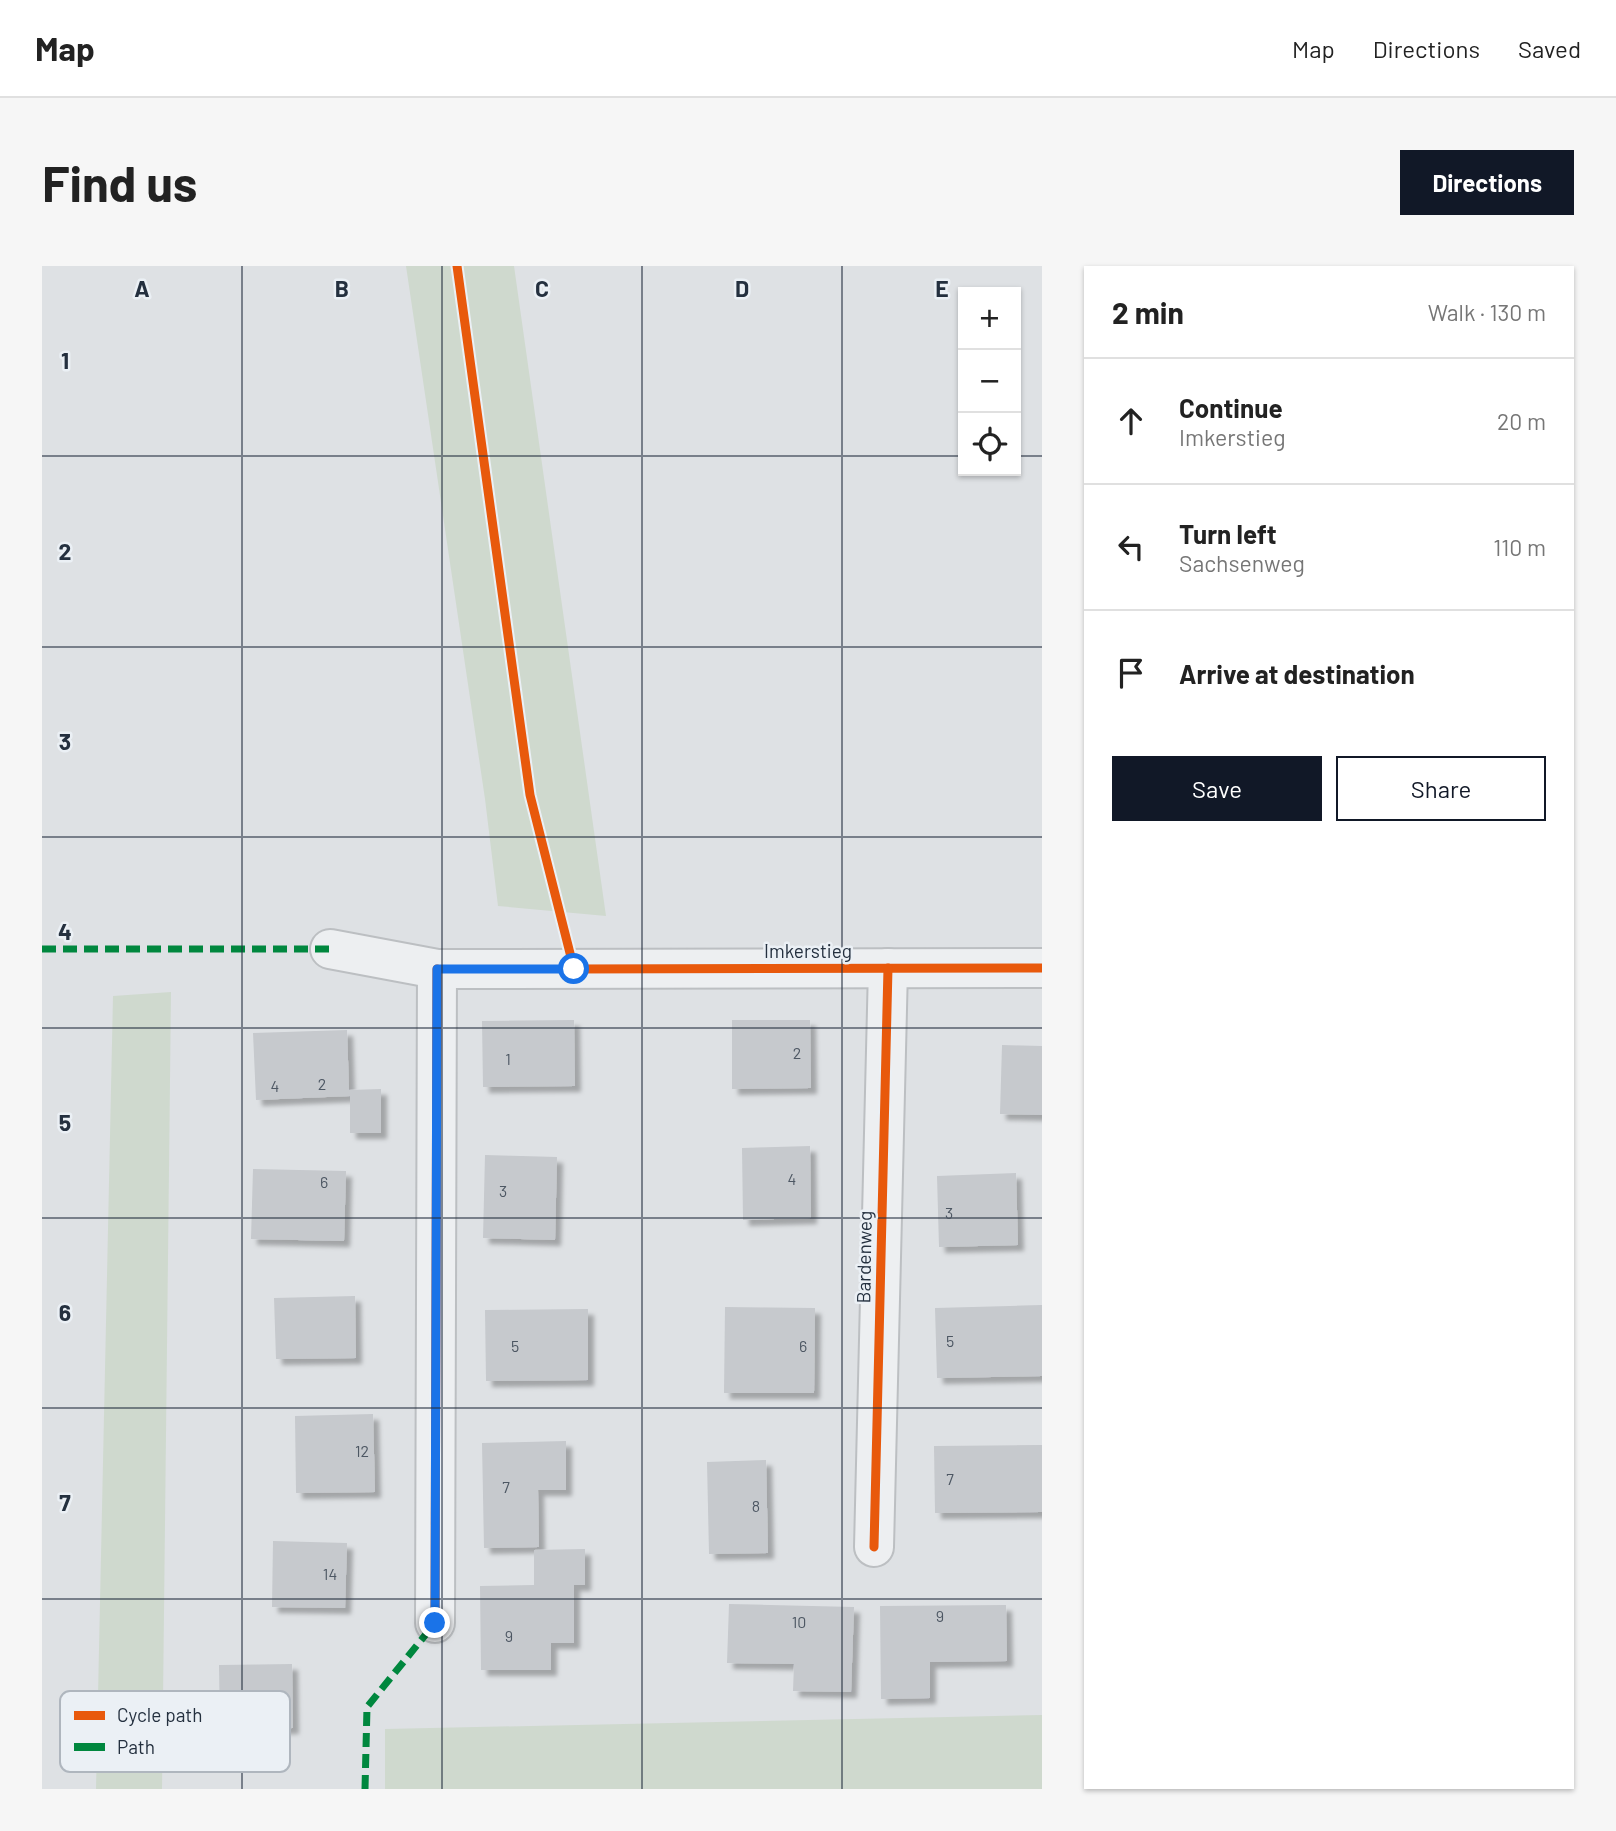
<!DOCTYPE html>
<meta charset="utf-8">
<style>
:root{--surface:#fff;--page:#f6f6f6;--text:#222;--muted:#767676;--line:#e0e0e0;--accent:#111827}
body{margin:0;font-family:Barlow,sans-serif;background:var(--page);color:var(--text)}
.controls{position:absolute;right:21px;top:21px;display:grid;overflow:hidden;border-radius:0px;box-shadow:0 2px 5px #0004}
.controls button{width:63px;height:63px;display:grid;place-items:center;padding:0;border:0;border-bottom:2px solid var(--line);background:var(--surface);color:var(--text);font:35px sans-serif}
.stop{position:absolute;width:21px;height:21px;margin:-16px;border:5px solid #1a73e8;border-radius:50%;background:#fff}
.stop.end{background:#1a73e8;border-color:#fff;box-shadow:0 2px 7px #0008}
.list{margin:0;padding:0;list-style:none}
h2{display:flex;justify-content:space-between;align-items:center;height:91px;margin:0;padding:0 28px;font-size:30px}
h2 small{font-size:23px;font-weight:400;color:var(--muted)}
.list li{display:grid;grid-template-columns:46px 1fr auto;gap:21px;align-items:center;box-sizing:border-box;height:126px;padding:0 28px;border-top:2px solid var(--line)}
.list b{display:block;font-size:26px;white-space:nowrap}
.list p{margin:0;font-size:23px;white-space:nowrap;color:var(--muted)}
.list em{font-size:23px;font-style:normal;color:var(--muted)}
.actions{display:flex;gap:14px;padding:21px 28px}
.actions a{flex:1;padding:16px 0;border:2px solid var(--accent);border-radius:0px;text-align:center;font-size:24px;color:var(--accent)}
.actions .main{background:var(--accent);color:#fff}
.icon{flex:none;width:38px;height:38px;fill:none;stroke:currentColor;stroke-width:2;stroke-linecap:round;stroke-linejoin:round}
.map{position:relative;flex:none;width:1000px;height:1523px;overflow:hidden;border-radius:0px}
header{display:flex;align-items:center;gap:42px;box-sizing:border-box;height:98px;padding:0 35px;background:var(--surface);border-bottom:2px solid var(--line)}
header strong{font-size:33px}
nav{display:flex;gap:38px;margin-inline-start:auto;font-size:24px}
.intro{display:flex;align-items:center;justify-content:space-between;box-sizing:border-box;height:168px;padding:0 42px}
h1{margin:0;font-size:49px}
.button{padding:18px 32px;border-radius:0px;background:var(--accent);color:#fff;font-size:24px;font-weight:700}
main{display:flex;gap:42px;padding:0 42px}
aside{flex:1;background:var(--surface);border-radius:0px;box-shadow:0 2px 5px #0004}
.map>svg:first-child{display:block}
.green{fill:#cfd9ce}
.building{fill:#c6c9cd;filter:url(#shadow)}
.lines{fill:none;stroke-linecap:round;stroke-linejoin:round}
.minor-casing{stroke:#bcbfc2;stroke-width:42}
.minor{stroke:#edeff1;stroke-width:38}
.quiet{stroke:#00873e;stroke-width:7;stroke-dasharray:14 7;stroke-linecap:butt}
.cycleway-casing{stroke:#ebf0f5;stroke-width:13}
.cycleway{stroke:#e8590c;stroke-width:9}
.route{stroke:#1a73e8;stroke-width:9}
.grid{fill:none;stroke:#24303f;stroke-width:2;stroke-opacity:0.55}
.labels{text-anchor:middle;stroke-width:5;stroke-linejoin:round;paint-order:stroke}
.number-label{font-size:16px;fill:#4d5763}
.street-label{font-size:19px;fill:#24303f;stroke:#ebf0f5}
.key{fill:#ebf0f5;stroke:#afb6be;stroke-width:2}
.key-label{font-size:19px;fill:#24303f}
.grid-label{font-size:23px;text-anchor:middle;font-weight:bold;fill:#24303f;stroke:#ebf0f5;stroke-width:5;stroke-linejoin:round;paint-order:stroke}
</style>
<header>
<strong>Map</strong>
<nav><a>Map</a><a>Directions</a><a>Saved</a></nav>
</header>
<div class="intro"><h1>Find us</h1><a class="button">Directions</a></div>
<main>
<div class="map">
<svg width="1000" height="1523" viewBox="0 0 1000 1523">
<defs>
<filter id="shadow"><feDropShadow dx="6" dy="6" stdDeviation="2" flood-color="#0004"/></filter>
</defs>
<rect width="100%" height="100%" fill="#dee1e4"/>
<!-- green -->
<g class="green">
<polygon points="364,0 472,0 564,650 456,640 443,533"/>
<polygon points="129,726 120,1523 54,1523 71,730"/>
<polygon points="1000,1449 1000,1523 343,1523 343,1463"/>
</g>
<!-- building -->
<g class="building">
<polygon points="532,754 533,820 441,821 440,755"/>
<polygon points="690,754 768,754 769,822 690,823"/>
<polygon points="305,764 307,824 339,823 339,867 308,867 308,830 214,834 211,767"/>
<polygon points="960,779 1000,780 1000,849 958,848"/>
<polygon points="768,880 769,952 701,954 700,882"/>
<polygon points="443,889 515,891 513,974 441,972"/>
<polygon points="211,903 304,905 302,975 209,973"/>
<polygon points="974,907 976,979 897,981 895,910"/>
<polygon points="313,1030 314,1092 234,1093 232,1032"/>
<polygon points="1000,1039 1000,1110 895,1112 893,1042"/>
<polygon points="683,1041 773,1042 772,1127 682,1127"/>
<polygon points="546,1043 546,1114 444,1115 443,1044"/>
<polygon points="331,1148 333,1226 254,1227 253,1150"/>
<polygon points="524,1175 524,1224 496,1224 497,1281 442,1282 440,1177"/>
<polygon points="1000,1179 1000,1246 893,1247 892,1180"/>
<polygon points="724,1194 726,1287 667,1288 665,1196"/>
<polygon points="231,1275 305,1277 303,1342 230,1341"/>
<polygon points="543,1283 543,1319 532,1319 532,1377 509,1377 509,1404 439,1404 438,1320 492,1319 492,1284"/>
<polygon points="687,1338 812,1341 809,1426 751,1425 752,1398 685,1397"/>
<polygon points="964,1339 965,1395 888,1396 888,1432 839,1433 838,1340"/>
<polygon points="250,1398 251,1462 178,1464 177,1399"/>
</g>
<g class="lines">
<!-- minor casing -->
<g class="minor-casing">
<g id="minor">
<polyline points="288,683 395,703 1000,702"/>
<polyline points="832,1281 846,702"/>
<polyline points="393,1357 395,703"/>
</g>
</g>
<!-- minor -->
<use href="#minor" class="minor"/>
<!-- quiet -->
<g class="quiet">
<polyline points="0,683 288,683"/>
<polyline points="323,1523 325,1441 393,1357"/>
</g>
<!-- cycleway casing -->
<g class="cycleway-casing">
<g id="cycleway">
<polyline points="415,0 488,529 532,703 1000,702"/>
<polyline points="832,1281 846,702"/>
<polyline points="393,1357 395,703"/>
</g>
</g>
<!-- cycleway -->
<use href="#cycleway" class="cycleway"/>
</g>
<g class="lines">
<!-- route -->
<polyline class="route" points="393,1357 395,703 532,703"/>
</g>
<!-- grid -->
<path class="grid" d="M200 0V1523M400 0V1523M600 0V1523M800 0V1523M0 190H921M974 190H1000M0 381H1000M0 571H1000M0 762H1000M0 952H1000M0 1142H1000M0 1333H1000"/>
<g class="labels">
<!-- number labels -->
<g class="number-label">
<text x="755" y="793">2</text>
<text x="466" y="799">1</text>
<text x="280" y="824">2</text>
<text x="233" y="826">4</text>
<text x="750" y="919">4</text>
<text x="282" y="922">6</text>
<text x="461" y="931">3</text>
<text x="907" y="953">3</text>
<text x="908" y="1081">5</text>
<text x="473" y="1086">5</text>
<text x="761" y="1086">6</text>
<text x="320" y="1191">12</text>
<text x="908" y="1219">7</text>
<text x="464" y="1227">7</text>
<text x="714" y="1246">8</text>
<text x="288" y="1314">14</text>
<text x="898" y="1356">9</text>
<text x="757" y="1362">10</text>
<text x="467" y="1376">9</text>
</g>
<!-- street labels -->
<g class="street-label">
<text x="766" y="692">Imkerstieg</text>
<text transform="translate(822 991) rotate(-89)" y="7">Bardenweg</text>
</g>
</g>
<!-- legend -->
<rect x="18" y="1425" width="230" height="81" rx="10" class="key"/>
<rect x="32" y="1445" width="31" height="9" fill="#e8590c"/>
<rect x="32" y="1477" width="31" height="8" fill="#00873e"/>
<g class="key-label">
<text x="75" y="1456">Cycle path</text>
<text x="75" y="1488">Path</text>
</g>
<g class="grid-label">
<text x="100" y="31">A</text>
<text x="300" y="31">B</text>
<text x="500" y="31">C</text>
<text x="700" y="31">D</text>
<text x="900" y="31">E</text>
<text x="23" y="103">1</text>
<text x="23" y="294">2</text>
<text x="23" y="484">3</text>
<text x="23" y="674">4</text>
<text x="23" y="865">5</text>
<text x="23" y="1055">6</text>
<text x="23" y="1245">7</text>
</g>
</svg>
<div class="controls">
<button>+</button>
<button>−</button>
<button><svg class="icon" aria-label="locate" viewBox="0 0 24 24"><circle cx="12" cy="12" r="6"/><path d="M12 2v4M12 18v4M2 12h4M18 12h4"/></svg></button>
</div>
<div class="stop" style="left:532px;top:703px"></div>
<div class="stop end" style="left:393px;top:1357px"></div>
</div>
<aside>
<h2>2 min<small>Walk · 130 m</small></h2>
<ul class="list">
<li><svg class="icon" aria-label="ahead" viewBox="0 0 24 24"><path d="M12 20V5M6 11l6-6 6 6"/></svg><div><b>Continue</b><p>Imkerstieg</p></div><em>20 m</em></li>
<li><svg class="icon" aria-label="left" viewBox="0 0 24 24"><path d="M17 20v-9H6M10 6l-5 5 5 5"/></svg><div><b>Turn left</b><p>Sachsenweg</p></div><em>110 m</em></li>
<li><svg class="icon" aria-label="arrive" viewBox="0 0 24 24"><path d="M6 21V4h12l-3 4 3 4H6"/></svg><div><b>Arrive at destination</b></div></li>
</ul>
<div class="actions"><a class="main">Save</a><a>Share</a></div>
</aside>
</main>
